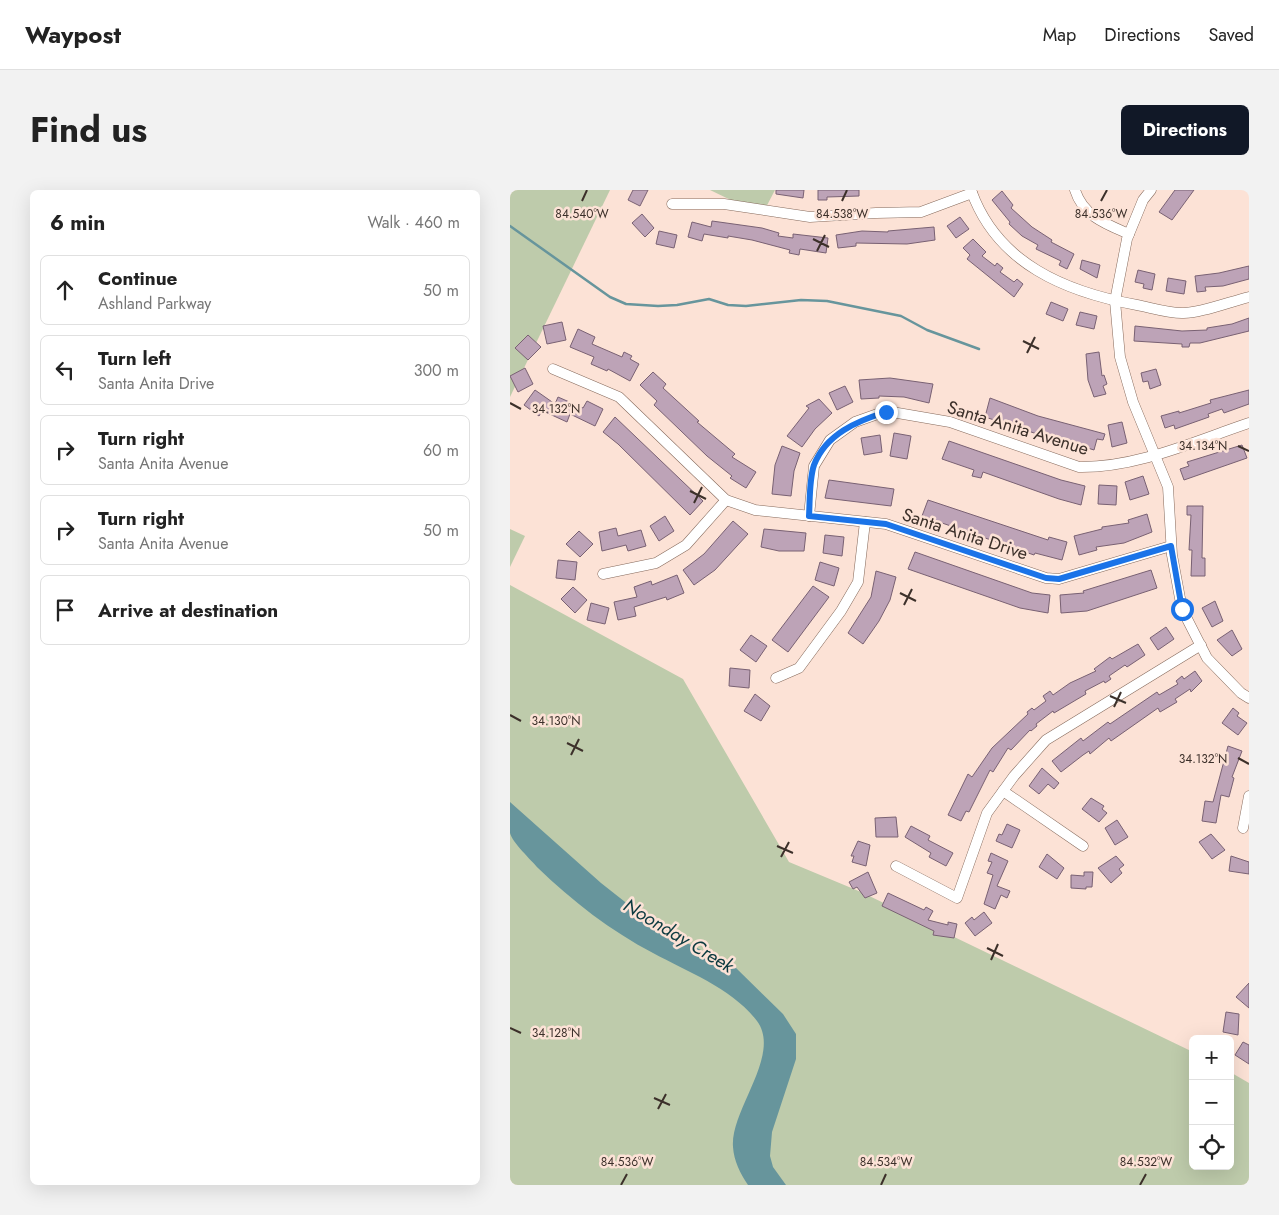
<!DOCTYPE html>
<meta charset="utf-8">
<style>
:root{--surface:#fff;--page:#f2f2f2;--text:#222;--muted:#767676;--line:#e0e0e0;--accent:#111827}
body{margin:0;font-family:Jost,sans-serif;background:var(--page);color:var(--text)}
.controls{position:absolute;right:15px;bottom:15px;display:grid;overflow:hidden;border-radius:8px;box-shadow:0 5px 20px #0002}
.controls button{width:45px;height:45px;display:grid;place-items:center;padding:0;border:0;border-bottom:1px solid var(--line);background:var(--surface);color:var(--text);font:25px sans-serif}
.stop{position:absolute;width:15px;height:15px;margin:-11px;border:4px solid #1a73e8;border-radius:50%;background:#fff}
.stop.end{background:#1a73e8;border-color:#fff;box-shadow:0 1px 5px #0008}
.list{margin:0;padding:0;list-style:none}
h2{display:flex;justify-content:space-between;align-items:center;height:65px;margin:0;padding:0 20px;font-size:21px}
h2 small{font-size:16px;font-weight:400;color:var(--muted)}
.list li{display:grid;grid-template-columns:32px 1fr auto;gap:15px;align-items:center;box-sizing:border-box;height:70px;margin:0 10px 10px;padding:0 10px;border:1px solid var(--line);border-radius:8px}
.list b{display:block;font-size:19px;white-space:nowrap}
.list p{margin:0;font-size:16px;white-space:nowrap;color:var(--muted)}
.list em{font-size:16px;font-style:normal;color:var(--muted)}
.icon{flex:none;width:28px;height:28px;fill:none;stroke:currentColor;stroke-width:2;stroke-linecap:round;stroke-linejoin:round}
.map{position:relative;flex:none;width:739px;height:995px;overflow:hidden;border-radius:8px}
header{display:flex;align-items:center;gap:30px;box-sizing:border-box;height:70px;padding:0 25px;background:var(--surface);border-bottom:1px solid var(--line)}
header strong{font-size:24px}
nav{display:flex;gap:28px;margin-inline-start:auto;font-size:18px}
.intro{display:flex;align-items:center;justify-content:space-between;box-sizing:border-box;height:120px;padding:0 30px}
h1{margin:0;font-size:35px}
.button{padding:12px 22px;border-radius:8px;background:var(--accent);color:#fff;font-size:18px;font-weight:700}
main{display:flex;gap:30px;padding:0 30px}
aside{flex:1;background:var(--surface);border-radius:8px;box-shadow:0 5px 20px #0002}
.map>svg:first-child{display:block}
.green{fill:#becbab}
.water{fill:#67959c}
.lines{fill:none;stroke-linecap:round;stroke-linejoin:round}
.stream{stroke:#67959c;stroke-width:2.5}
.building{fill:#bda3b7;stroke:#796173}
.street-casing{stroke:#866a5c;stroke-width:11}
.street{stroke:#fff;stroke-width:10}
.route{stroke:#1a73e8;stroke-width:6}
.ticks{fill:none;stroke:#3c302a;stroke-width:2}
.labels{text-anchor:middle;stroke-width:5;stroke-linejoin:round;paint-order:stroke}
.street-label{font-size:18px;fill:#3c302a;stroke:#fce2d6}
.water-label{font-size:19px;font-style:italic;fill:#0c3a40;stroke:#fce2d6}
.ticks-label{font-size:12px;text-anchor:middle;fill:#3c302a;stroke:#fce2d6;stroke-width:5;stroke-linejoin:round;paint-order:stroke}
</style>
<header>
<strong>Waypost</strong>
<nav><a>Map</a><a>Directions</a><a>Saved</a></nav>
</header>
<div class="intro"><h1>Find us</h1><a class="button">Directions</a></div>
<main>
<aside>
<h2>6 min<small>Walk · 460 m</small></h2>
<ul class="list">
<li><svg class="icon" aria-label="ahead" viewBox="0 0 24 24"><path d="M12 20V5M6 11l6-6 6 6"/></svg><div><b>Continue</b><p>Ashland Parkway</p></div><em>50 m</em></li>
<li><svg class="icon" aria-label="left" viewBox="0 0 24 24"><path d="M17 20v-9H6M10 6l-5 5 5 5"/></svg><div><b>Turn left</b><p>Santa Anita Drive</p></div><em>300 m</em></li>
<li><svg class="icon" aria-label="right" viewBox="0 0 24 24"><path d="M7 20v-9h11M14 6l5 5-5 5"/></svg><div><b>Turn right</b><p>Santa Anita Avenue</p></div><em>60 m</em></li>
<li><svg class="icon" aria-label="right" viewBox="0 0 24 24"><path d="M7 20v-9h11M14 6l5 5-5 5"/></svg><div><b>Turn right</b><p>Santa Anita Avenue</p></div><em>50 m</em></li>
<li><svg class="icon" aria-label="arrive" viewBox="0 0 24 24"><path d="M6 21V4h12l-3 4 3 4H6"/></svg><div><b>Arrive at destination</b></div></li>
</ul>
</aside>
<div class="map">
<svg width="739" height="995" viewBox="0 0 739 995">
<rect width="100%" height="100%" fill="#fce2d6"/>
<!-- green -->
<g class="green">
<polygon points="0,0 100,0 0,207"/>
<polygon points="200,0 265,0 252,25"/>
<polygon points="0,339 15,346 0,377"/>
<polygon points="0,395 173,489 279,672 351,702 683,862 683,976 720,976 720,882 739,893 739,995 0,995"/>
</g>
<!-- water -->
<path class="water" d="M0 612 91 693 124 719 179 754 225 777 273 824 286 844V869L262 942 260 966 263 977 276 995H238C230 983 224 971 223 957 220 920 272 865 247 831 223 799 178 782 143 763 101 741 62 711 28 678 21 670 2 652 0 643 0 633 0 622 0 612Z"/>
<g class="lines">
<!-- stream -->
<polyline class="stream" points="0,36 100,107 116,114 148,116 167,115 199,109 218,115 236,116 291,110 317,111 391,126 417,140 469,159"/>
</g>
<!-- building -->
<g class="building">
<polygon points="123,0 138,0 130,16 118,10"/>
<polygon points="266,0 294,0 293,8 266,4"/>
<polygon points="308,0 349,0 349,6 317,7 317,10 308,10"/>
<polygon points="665,0 684,0 662,30 649,22"/>
<polygon points="492,1 503,15 501,18 522,37 542,50 541,52 564,64 557,79 549,75 551,71 526,59 528,55 512,46 499,34 500,32 482,10"/>
<polygon points="132,24 144,38 135,47 122,33"/>
<polygon points="450,27 459,39 446,48 437,36"/>
<polygon points="202,31 252,38 269,43 268,46 283,48 283,44 318,48 316,63 290,59 289,65 279,63 280,60 242,50 218,46 218,48 194,44 192,51 178,47 182,32 201,37"/>
<polygon points="424,37 425,50 397,54 346,53 346,56 328,58 326,45 352,41 378,42 378,41"/>
<polygon points="149,41 167,45 164,58 146,54"/>
<polygon points="463,49 476,62 472,66 485,76 487,73 493,78 490,82 504,92 507,89 513,94 504,107 457,69 460,65 453,58"/>
<polygon points="572,70 590,75 587,88 570,79"/>
<polygon points="739,76 739,89 713,96 695,97 696,101 687,102 685,86 709,83"/>
<polygon points="628,80 645,84 642,100 633,98 634,94 625,92"/>
<polygon points="658,88 676,91 674,104 656,101"/>
<polygon points="541,112 558,119 553,131 536,124"/>
<polygon points="570,122 587,126 584,139 566,135"/>
<polygon points="739,128 739,141 690,153 680,153 679,157 672,157 672,154 624,151 625,136 672,141 697,140 697,138 722,134"/>
<polygon points="52,132 56,150 37,154 33,136"/>
<polygon points="68,139 85,147 82,154 112,167 114,162 122,166 120,169 129,174 120,191 98,179 97,181 81,174 84,167 60,157"/>
<polygon points="18,145 31,157 18,170 5,158"/>
<polygon points="589,162 592,186 594,185 597,194 593,196 596,204 584,207 578,190 576,164"/>
<polygon points="15,178 23,194 8,202 0,186"/>
<polygon points="646,179 651,195 640,199 638,191 633,192 631,183"/>
<polygon points="143,182 156,194 153,198 189,231 187,232 225,264 222,267 246,282 236,298 220,288 222,286 197,266 144,215 147,211 130,195"/>
<polygon points="380,188 423,194 419,213 394,207 369,206 369,208 351,209 349,190"/>
<polygon points="335,196 343,212 327,220 319,203"/>
<polygon points="25,200 45,214 48,207 73,218 77,211 93,219 85,236 60,224 57,232 33,221 29,226 14,215"/>
<polygon points="739,200 739,214 714,223 712,219 698,224 699,227 665,239 664,235 655,238 651,226 669,221 669,223 701,213 700,210"/>
<polygon points="480,208 528,226 595,244 593,250 587,249 584,260 565,254 564,256 475,227"/>
<polygon points="309,209 322,223 305,239 292,257 277,246 299,218 296,216"/>
<polygon points="105,227 193,311 180,325 108,254 93,242"/>
<polygon points="612,232 617,253 602,257 598,235"/>
<polygon points="384,243 401,246 397,269 380,266"/>
<polygon points="370,245 372,262 354,265 351,248"/>
<polygon points="439,251 551,290 575,296 571,315 549,309 473,282 471,288 462,286 464,280 432,269"/>
<polygon points="732,255 737,268 674,290 670,279 679,276 677,272"/>
<polygon points="272,256 290,263 284,281 281,306 262,304 265,275"/>
<polygon points="633,286 639,304 620,310 615,292"/>
<polygon points="319,290 384,299 381,316 315,308"/>
<polygon points="589,295 607,296 606,315 588,314"/>
<polygon points="418,310 538,350 539,347 557,352 552,370 525,363 524,365 412,326"/>
<polygon points="677,316 693,316 692,368 695,368 695,386 681,386 682,360 679,360 681,325 677,325"/>
<polygon points="637,324 642,342 614,353 586,357 587,360 569,365 564,346 592,339 592,337 619,333 618,330"/>
<polygon points="155,326 164,341 149,351 140,336"/>
<polygon points="223,331 238,344 205,380 184,395 173,380 194,364"/>
<polygon points="106,338 108,346 131,340 136,356 118,361 116,355 92,361 89,342"/>
<polygon points="254,339 296,343 294,361 269,361 251,357"/>
<polygon points="69,341 83,354 70,367 56,354"/>
<polygon points="315,345 334,347 332,366 313,363"/>
<polygon points="405,362 522,403 540,405 538,423 510,418 398,379"/>
<polygon points="48,370 67,372 65,390 46,388"/>
<polygon points="310,372 329,378 324,396 305,390"/>
<polygon points="641,380 647,398 577,421 551,423 550,405 574,403 573,401"/>
<polygon points="366,381 386,387 380,410 369,431 353,454 338,443 361,407"/>
<polygon points="167,385 174,403 157,410 156,407 124,417 126,426 108,430 104,412 127,407 124,397 141,391 142,395"/>
<polygon points="303,396 319,407 278,462 262,450"/>
<polygon points="63,397 77,410 65,423 51,409"/>
<polygon points="705,411 713,431 702,437 692,418"/>
<polygon points="81,413 99,418 95,434 77,430"/>
<polygon points="656,437 664,449 648,460 640,448"/>
<polygon points="722,440 732,459 722,466 707,450"/>
<polygon points="241,445 257,456 246,472 230,460"/>
<polygon points="628,454 635,465 617,477 615,475 599,486 601,489 595,493 594,491 575,501 576,504 544,523 543,521 526,534 527,536 521,541 520,540 501,560 498,558 483,582 480,580 459,622 456,621 451,631 438,625 458,584 462,587 482,558 518,524 517,522 522,518 524,520 536,511 533,506 540,501 543,505 560,493 586,481 584,479 600,467 602,469"/>
<polygon points="220,478 240,480 239,498 219,496"/>
<polygon points="685,481 692,491 681,502 680,499 665,509 667,512 650,522 648,518 601,551 599,548 580,564 579,561 573,565 551,582 542,571 571,548 573,551 598,532 600,534 647,502 649,505 668,494 666,491 672,486 674,489"/>
<polygon points="245,504 260,516 251,531 234,521"/>
<polygon points="723,518 729,523 727,526 737,533 728,545 712,533"/>
<polygon points="718,556 732,561 722,587 724,588 719,607 711,605 706,633 692,631 695,611 703,612"/>
<polygon points="532,578 549,593 544,599 538,594 529,604 519,596"/>
<polygon points="581,608 594,616 592,619 597,623 589,632 572,619"/>
<polygon points="386,627 388,647 366,647 365,628"/>
<polygon points="607,630 618,647 605,655 595,638"/>
<polygon points="497,634 510,640 502,658 486,651 489,644 492,645"/>
<polygon points="401,636 420,646 418,650 443,663 436,676 419,667 421,663 395,647"/>
<polygon points="701,644 715,660 702,669 689,652"/>
<polygon points="348,651 360,655 356,676 342,672 344,666 341,666"/>
<polygon points="481,663 498,671 487,696 500,701 497,708 491,705 485,719 474,714 483,685 477,683 482,672 478,671"/>
<polygon points="537,664 554,678 547,689 529,677"/>
<polygon points="606,666 614,675 609,679 612,683 601,693 588,678"/>
<polygon points="721,666 739,672 739,684 719,681"/>
<polygon points="358,682 367,703 355,708 347,697 343,699 339,692"/>
<polygon points="574,682 583,682 582,697 576,697 576,699 561,698 561,685 574,686"/>
<polygon points="378,703 414,720 416,717 423,721 418,730 438,735 438,732 447,734 444,748 423,745 424,741 372,716"/>
<polygon points="474,722 482,733 465,746 455,733 462,727 464,730"/>
<polygon points="739,793 739,818 726,807"/>
<polygon points="716,822 729,824 728,845 713,842"/>
<polygon points="733,852 739,855 739,874 725,865"/>
</g>
<g class="lines">
<!-- street casing -->
<g class="street-casing">
<g id="street">
<path d="M461 0C487 74 556 102 627 115 642 118 658 123 672 123 688 124 722 111 739 107"/>
<path d="M565 0C573 26 596 34 619 44"/>
<polyline points="641,0 633,10 617,49 605,111 610,167 623,212 658,297 662,365 672,419 697,468 731,503 739,508"/>
<polyline points="162,14 214,14 300,27 366,23 411,22 462,3"/>
<polyline points="43,179 109,207 216,310 245,320 376,334 536,388 549,389 661,356"/>
<path d="M299 326 304 276 320 250 345 232 376 221 440 232 569 277C627 278 685 251 739 233"/>
<polyline points="93,384 146,373 176,355 216,310"/>
<polyline points="266,488 289,478 331,421 348,392 355,332"/>
<polyline points="493,601 573,656"/>
<polyline points="733,638 739,606"/>
<polyline points="386,676 447,708 477,623 504,586 536,550 691,455"/>
</g>
</g>
<!-- street -->
<use href="#street" class="street"/>
</g>
<g class="lines">
<!-- route -->
<path class="route" d="M376 222C347 231 316 244 304 275 299 290 300 311 299 326L376 334 536 388 549 389 661 356 672 419"/>
</g>
<!-- ticks -->
<path class="ticks" d="M72 11 77 0M332 11 337 0M591 11 597 0M303 49 319 57M307 61 315 45M513 151 529 159M517 163 525 147M0 213 11 219M728 256 739 261M180 301 196 309M184 313 192 297M390 403 406 411M394 415 402 399M600 506 616 513M604 517 611 502M0 525 11 531M57 553 73 561M61 565 69 549M728 568 739 574M267 656 283 663M271 667 279 652M477 758 493 766M481 770 488 754M0 838 11 843M144 908 160 915M148 919 156 904M111 995 117 984M371 995 376 984M630 995 636 984"/>
<g class="labels">
<!-- street labels -->
<g class="street-label">
<text transform="translate(508 238) rotate(17)" y="6">Santa Anita Avenue</text>
<text transform="translate(455 344) rotate(18)" y="6">Santa Anita Drive</text>
</g>
<!-- water labels -->
<g class="water-label">
<text transform="translate(169 745) rotate(31)" y="7">Noonday Creek</text>
</g>
</g>
<g class="ticks-label">
<text x="72" y="28">84.540°W</text>
<text x="332" y="28">84.538°W</text>
<text x="591" y="28">84.536°W</text>
<text x="46" y="223">34.132°N</text>
<text x="693" y="260">34.134°N</text>
<text x="46" y="535">34.130°N</text>
<text x="693" y="573">34.132°N</text>
<text x="46" y="847">34.128°N</text>
<text x="117" y="976">84.536°W</text>
<text x="376" y="976">84.534°W</text>
<text x="636" y="976">84.532°W</text>
</g>
</svg>
<div class="controls">
<button>+</button>
<button>−</button>
<button><svg class="icon" aria-label="locate" viewBox="0 0 24 24"><circle cx="12" cy="12" r="6"/><path d="M12 2v4M12 18v4M2 12h4M18 12h4"/></svg></button>
</div>
<div class="stop" style="left:672px;top:419px"></div>
<div class="stop end" style="left:376px;top:222px"></div>
</div>
</main>
